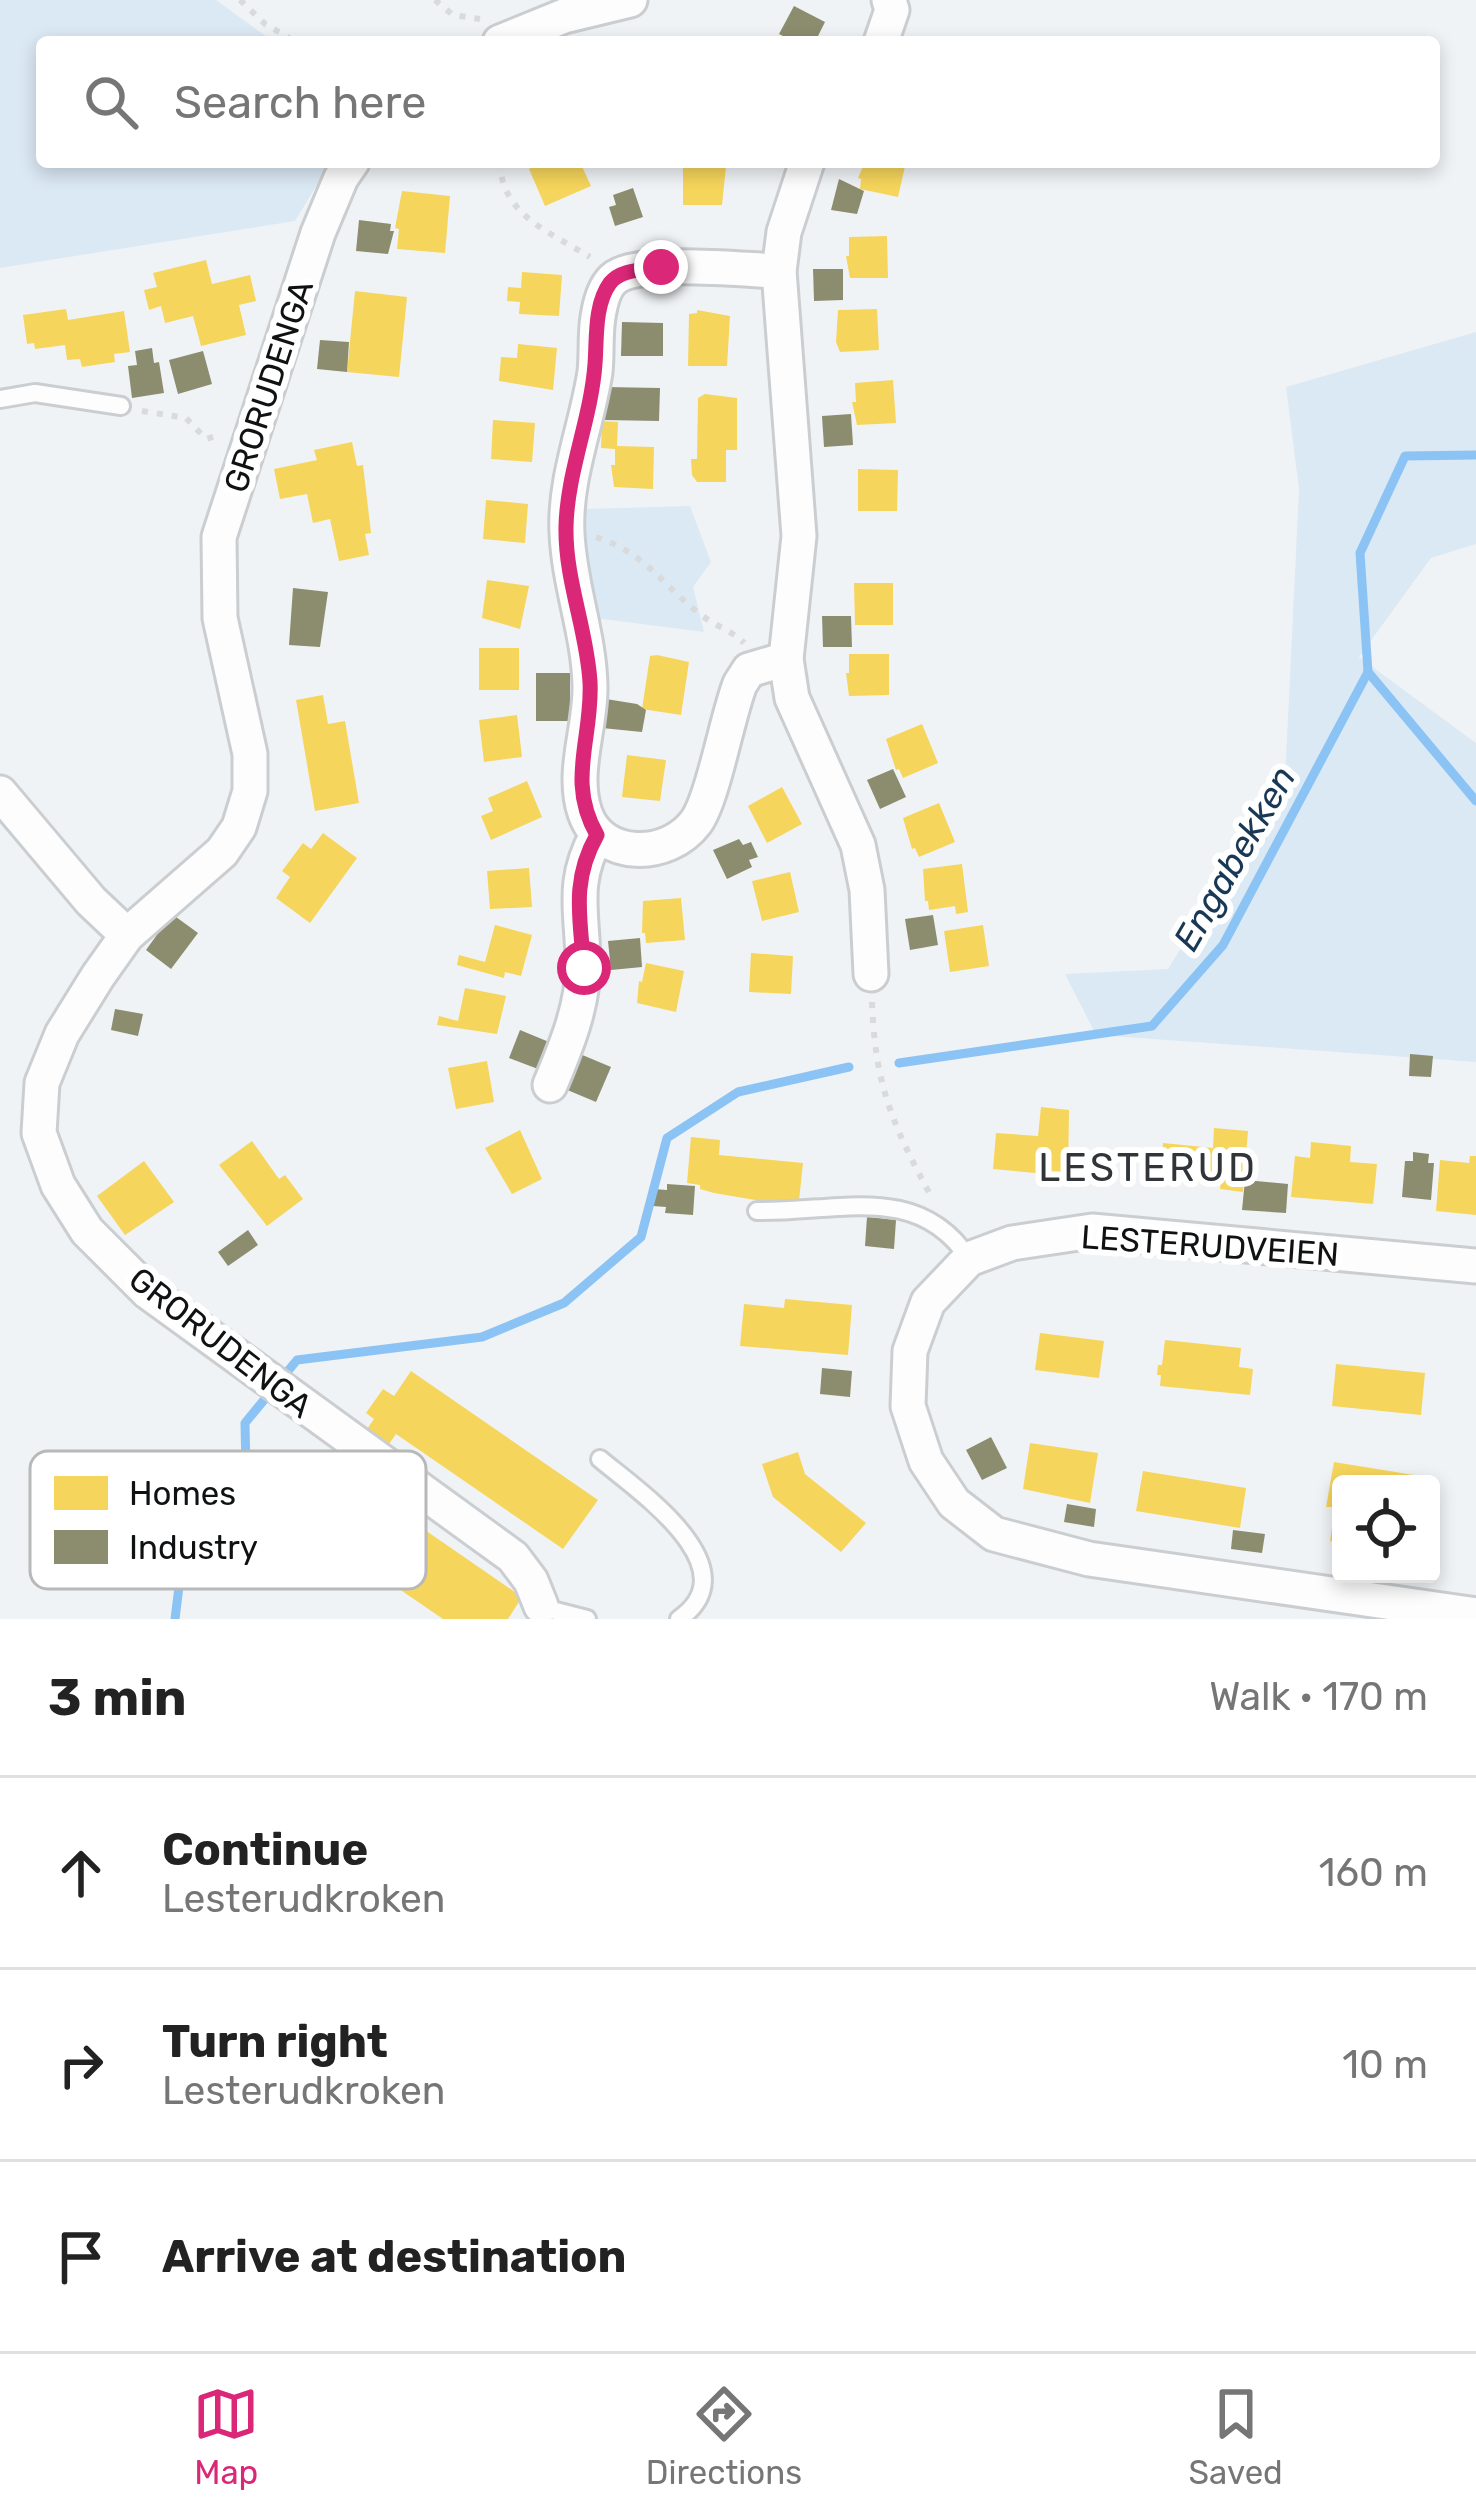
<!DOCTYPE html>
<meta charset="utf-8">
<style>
:root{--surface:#fff;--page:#f6f6f6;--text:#222;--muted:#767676;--line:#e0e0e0;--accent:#db2777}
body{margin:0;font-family:Rubik,sans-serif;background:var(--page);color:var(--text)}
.controls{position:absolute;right:36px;bottom:36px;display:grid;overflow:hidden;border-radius:12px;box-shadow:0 6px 18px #0003}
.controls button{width:108px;height:108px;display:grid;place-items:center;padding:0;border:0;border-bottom:3px solid var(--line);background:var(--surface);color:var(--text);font:60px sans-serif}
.stop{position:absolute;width:36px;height:36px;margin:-27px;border:9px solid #db2777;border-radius:50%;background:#fff}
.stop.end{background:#db2777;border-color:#fff;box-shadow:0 3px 12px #0008}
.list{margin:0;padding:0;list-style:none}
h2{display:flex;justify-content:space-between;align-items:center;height:156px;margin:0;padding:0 48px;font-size:51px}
h2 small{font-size:39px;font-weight:400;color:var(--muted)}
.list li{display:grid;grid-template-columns:78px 1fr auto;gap:36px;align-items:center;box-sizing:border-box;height:192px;padding:0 48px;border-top:3px solid var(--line)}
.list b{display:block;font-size:45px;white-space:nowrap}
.list p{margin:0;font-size:39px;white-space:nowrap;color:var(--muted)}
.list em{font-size:39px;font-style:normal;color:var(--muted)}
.icon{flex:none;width:66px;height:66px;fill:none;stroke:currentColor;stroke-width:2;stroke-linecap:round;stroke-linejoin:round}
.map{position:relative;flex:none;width:1476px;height:1619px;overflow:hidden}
.search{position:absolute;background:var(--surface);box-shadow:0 6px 18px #0003;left:36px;right:36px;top:36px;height:132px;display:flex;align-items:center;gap:30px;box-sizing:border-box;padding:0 42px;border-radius:12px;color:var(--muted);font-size:45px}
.sheet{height:732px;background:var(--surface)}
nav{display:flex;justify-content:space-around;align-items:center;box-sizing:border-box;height:168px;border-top:3px solid var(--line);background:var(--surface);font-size:33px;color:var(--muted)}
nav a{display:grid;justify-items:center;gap:6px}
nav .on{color:var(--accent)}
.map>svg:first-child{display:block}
.green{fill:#dbe9f5}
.homes{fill:#f6d55c}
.industry{fill:#8c8c6e}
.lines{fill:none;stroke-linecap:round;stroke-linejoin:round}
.stream{stroke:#8bc3f5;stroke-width:9}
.lane-casing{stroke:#cbced0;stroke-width:22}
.street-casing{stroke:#cbced0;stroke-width:39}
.path{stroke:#d9dadb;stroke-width:6;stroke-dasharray:6 9;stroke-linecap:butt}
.lane{stroke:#fdfdfe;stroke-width:16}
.street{stroke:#fdfdfe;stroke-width:33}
.route{stroke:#db2777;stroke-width:15}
.labels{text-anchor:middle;stroke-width:12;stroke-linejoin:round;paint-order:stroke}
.street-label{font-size:33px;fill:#0f1112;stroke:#fff}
.water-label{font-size:36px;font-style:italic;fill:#183855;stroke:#fff}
.quarter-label{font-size:39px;letter-spacing:3px;fill:#313539;stroke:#fff}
.key{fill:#fff;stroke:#b7b8b8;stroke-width:3}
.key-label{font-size:33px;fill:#0f1112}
</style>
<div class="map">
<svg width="1476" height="1619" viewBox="0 0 1476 1619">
<rect width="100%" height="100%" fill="#f0f3f6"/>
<!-- green -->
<g class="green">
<polygon points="0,0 216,0 274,42 42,42 42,162 331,162 295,221 0,268"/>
<polygon points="1476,332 1476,544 1431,558 1359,657 1476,743 1476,1062 1096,1035 1065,974 1168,969 1285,780 1299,489 1286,387"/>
<polygon points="690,506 711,562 693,587 704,632 587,617 577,565 584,509"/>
</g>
<!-- homes -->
<g class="homes">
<polygon points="544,162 580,162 591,186 545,206 529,169"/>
<polygon points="683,162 722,162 726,166 722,205 683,205"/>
<polygon points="865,162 906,162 898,197 860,189 861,179 858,178"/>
<polygon points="402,191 450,196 445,253 397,249 399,229 395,228"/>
<polygon points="887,236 888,278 850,278 846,256 849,256 849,237"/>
<polygon points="206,260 212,284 250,275 256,301 239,305 246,335 201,346 193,316 165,323 161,306 149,310 144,290 157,287 153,273"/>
<polygon points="522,272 562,275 559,316 519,314 520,302 507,301 508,287 521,288"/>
<polygon points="355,291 407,297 399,377 347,372"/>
<polygon points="66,309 68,320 124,311 130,352 114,354 115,362 82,367 80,359 67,360 65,345 35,349 34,343 27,344 23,315"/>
<polygon points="877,309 879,350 840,352 836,342 838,310"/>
<polygon points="697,310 730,316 727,366 688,366 689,314 697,313"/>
<polygon points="518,344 557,348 553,390 499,381 501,357 517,358"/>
<polygon points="893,380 896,423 857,425 852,402 856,402 855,383"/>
<polygon points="705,394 737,398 737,450 726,450 726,482 697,482 692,475 691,459 697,459 698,398"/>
<polygon points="493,420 535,423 532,462 491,459"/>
<polygon points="602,421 618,422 617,446 654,447 653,489 614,487 611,465 615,465 615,449 601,448"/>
<polygon points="352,442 357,466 363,465 371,533 365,534 369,555 339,561 330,519 313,523 307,494 280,499 274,469 317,460 314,450"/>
<polygon points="858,469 898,470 897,511 858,511"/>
<polygon points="486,500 528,504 525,543 483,539"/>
<polygon points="487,580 529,586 520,629 482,618"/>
<polygon points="854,583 893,583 893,625 855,625"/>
<rect x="479" y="648" width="40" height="42"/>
<polygon points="849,654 889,654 889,695 849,696 846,673 849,673"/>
<polygon points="657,655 689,662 681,715 642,709 650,656"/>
<polygon points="323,695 328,724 345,721 359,803 315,811 296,700"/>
<polygon points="517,715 522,757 484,762 479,720"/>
<polygon points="922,724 938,763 903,778 899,769 896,770 886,739"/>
<polygon points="627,755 666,760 660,801 622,797"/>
<polygon points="527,781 542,817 491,840 481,816 493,811 488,798"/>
<polygon points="782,787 802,824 767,843 748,806"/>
<polygon points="939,803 955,842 919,857 915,848 912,849 903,818"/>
<polygon points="323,833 357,858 310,923 276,898 290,877 282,871 303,843 311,849"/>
<polygon points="962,864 968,912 956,914 955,906 929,910 928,901 925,901 923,869"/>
<polygon points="529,868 532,907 490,909 487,871"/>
<polygon points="790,872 799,912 762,921 752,881"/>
<polygon points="681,898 685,940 646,943 645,933 642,933 643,901"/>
<polygon points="495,925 532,935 521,976 505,972 504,978 457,965 459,955 485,962"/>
<polygon points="983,925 989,966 950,972 944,931"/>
<polygon points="751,953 793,956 791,994 749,992"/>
<polygon points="646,963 684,971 676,1012 637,1003 639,981 642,982"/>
<polygon points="465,988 506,996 497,1034 437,1025 439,1016 458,1021"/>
<polygon points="487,1061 494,1102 456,1109 448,1068"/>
<polygon points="1041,1107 1069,1110 1068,1176 993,1169 996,1133 1038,1136"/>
<polygon points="1214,1128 1248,1131 1243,1192 1220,1189 1221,1180 1212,1179 1212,1184 1160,1178 1163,1143 1213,1148"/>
<polygon points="520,1130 542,1179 512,1194 485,1148"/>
<polygon points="691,1137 720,1140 719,1155 803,1163 799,1201 755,1200 714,1193 700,1189 700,1185 687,1183"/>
<polygon points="252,1141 279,1179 285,1175 303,1199 267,1226 219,1165"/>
<polygon points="1311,1142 1351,1146 1350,1162 1377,1164 1373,1204 1291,1197 1295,1156 1310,1158"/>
<polygon points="1470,1156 1476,1156 1476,1215 1436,1211 1440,1160 1469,1163"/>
<polygon points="144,1161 174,1202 125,1235 97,1196"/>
<polygon points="785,1299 852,1305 848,1355 740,1346 744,1304 784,1308"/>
<polygon points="1040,1333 1104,1341 1099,1378 1035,1370"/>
<polygon points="1165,1340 1241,1348 1239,1367 1253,1369 1250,1395 1160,1386 1161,1375 1157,1375 1158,1365 1162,1365"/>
<polygon points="1336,1364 1425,1373 1421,1415 1332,1406"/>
<polygon points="411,1371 598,1500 563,1549 396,1434 387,1447 365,1432 374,1419 366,1413 383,1389 394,1396"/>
<polygon points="1030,1443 1098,1453 1090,1503 1023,1489"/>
<polygon points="798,1452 805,1474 866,1523 841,1552 773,1497 762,1464"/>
<polygon points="1334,1462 1420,1476 1419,1484 1341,1484 1341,1542 1330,1541 1335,1507 1326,1507"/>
<polygon points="1143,1471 1246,1488 1240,1528 1136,1511"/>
<polygon points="341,1472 522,1597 508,1619 443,1619 329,1541 310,1568 228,1512 254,1476 311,1515"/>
</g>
<!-- industry -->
<g class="industry">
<polygon points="794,6 825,22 815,42 795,42 779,34"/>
<polygon points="839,179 864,191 857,214 831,210"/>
<polygon points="633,188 643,217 615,226 609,207 616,205 613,195"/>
<polygon points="359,220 391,224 390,231 394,231 388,254 356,251"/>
<polygon points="813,269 843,269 843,300 814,301"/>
<polygon points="622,322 663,323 663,356 621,356"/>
<polygon points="320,340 349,342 347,372 317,369"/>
<polygon points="152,348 154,363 159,362 164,393 132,398 128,366 137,365 135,351"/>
<polygon points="203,351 212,384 178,394 169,360"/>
<polygon points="606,387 660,388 659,421 605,420"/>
<polygon points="851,414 853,445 824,447 822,416"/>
<polygon points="293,588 328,592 320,647 289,645"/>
<polygon points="822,616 851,616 852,647 823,647"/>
<rect x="536" y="673" width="34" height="48"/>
<polygon points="606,699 637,704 646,710 642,732 602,728"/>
<polygon points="893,769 906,797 880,809 867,780"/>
<polygon points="739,839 743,845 751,842 758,857 749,860 752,867 727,879 713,850"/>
<polygon points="172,914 198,933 171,969 146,950"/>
<polygon points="933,915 938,945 910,950 905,919"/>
<polygon points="640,938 642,967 611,970 608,941"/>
<polygon points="115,1009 143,1014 138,1036 111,1030"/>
<polygon points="520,1030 549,1042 538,1069 509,1058"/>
<polygon points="580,1054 611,1067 596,1102 565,1089"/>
<polygon points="1410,1054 1433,1056 1431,1077 1409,1076"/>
<polygon points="1413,1152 1429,1154 1428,1163 1434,1163 1431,1200 1402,1197 1405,1161 1413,1161"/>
<polygon points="1245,1180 1288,1184 1286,1213 1242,1210"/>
<polygon points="667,1184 695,1186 693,1215 665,1213 666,1207 653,1206 654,1189 667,1190"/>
<polygon points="867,1217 896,1220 894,1249 865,1246"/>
<polygon points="248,1230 258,1245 228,1266 218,1252"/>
<polygon points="822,1368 852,1371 850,1397 820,1394"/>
<polygon points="991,1437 1007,1468 982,1480 966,1450"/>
<polygon points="1067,1504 1096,1509 1094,1527 1064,1522"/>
<polygon points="1233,1530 1265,1534 1262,1553 1231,1549"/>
</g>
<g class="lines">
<!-- stream -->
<g class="stream">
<polyline points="1476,455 1405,456 1360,553 1368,672 1476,801"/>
<polyline points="899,1063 1152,1026 1223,945 1368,672"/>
<polyline points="175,1619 185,1538 246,1473 245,1423 297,1360 482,1337 564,1303 641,1237 667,1138 738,1092 849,1067"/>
</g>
<!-- lane casing -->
<g class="lane-casing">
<g id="lane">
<polyline points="0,399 35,393 121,406"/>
<path d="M757 1211C836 1213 918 1181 969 1259"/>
<path d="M600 1459C638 1491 752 1568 679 1619"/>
<polyline points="540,1607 587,1619"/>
</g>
</g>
<!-- street casing -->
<g class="street-casing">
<g id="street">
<polyline points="500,42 564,16 630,0"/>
<polyline points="881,42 892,10 889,0"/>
<polyline points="352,162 341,178 318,233 219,537 220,618 250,754 250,791 239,827 222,852 127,935 98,976 62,1034 42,1083 39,1133 58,1185 87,1231 148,1292 513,1557 531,1581 541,1606"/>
<polyline points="807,162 784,232 779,271 799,536 786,659 792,698 858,845 867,890 871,974"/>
<path d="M779 271C744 270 643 259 616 277 604 285 600 304 598 317 595 335 597 354 595 372 587 425 564 479 567 533 569 585 589 634 590 686 591 727 571 772 585 813 601 860 668 860 696 822 713 799 727 717 740 684L749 670 786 659"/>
<polyline points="0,793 91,901 127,935"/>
<path d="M550 1085C566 1047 583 1006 583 965 583 913 570 884 597 835"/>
<polyline points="1476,1266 1092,1231 1012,1243 969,1259 928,1302 910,1351 908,1406 926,1461 954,1503 994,1534 1089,1559 1476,1615"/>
</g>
</g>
<!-- path -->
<g class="path">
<polyline points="240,0 265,24 296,42"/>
<polyline points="435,0 453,15 480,19"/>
<path d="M500 162C501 215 550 232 590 257"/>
<polyline points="142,411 186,418 206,439 220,435"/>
<path d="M596 537C648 554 663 587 704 617 717 627 733 631 744 643"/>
<path d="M872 1002C875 1086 893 1126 932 1198"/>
</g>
<!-- lane -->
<use href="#lane" class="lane"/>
<!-- street -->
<use href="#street" class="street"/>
</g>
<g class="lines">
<!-- route -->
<path class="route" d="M584 968C580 917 571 881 597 835 566 781 593 738 590 682 587 630 565 580 566 527 567 472 591 419 595 364 597 339 594 305 610 283 621 269 644 270 661 267"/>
</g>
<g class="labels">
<!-- street labels -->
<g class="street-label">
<text transform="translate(268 386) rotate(-72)" y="12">GRORUDENGA</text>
<text transform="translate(1210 1245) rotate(4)" y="12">LESTERUDVEIEN</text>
<text transform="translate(221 1342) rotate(38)" y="12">GRORUDENGA</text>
</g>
<!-- water labels -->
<g class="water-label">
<text transform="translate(1234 858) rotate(-60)" y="13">Engabekken</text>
</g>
<!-- quarter labels -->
<g class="quarter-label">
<text x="1148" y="1181">LESTERUD</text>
</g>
</g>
<!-- legend -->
<rect x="30" y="1451" width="396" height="138" rx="18" class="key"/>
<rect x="54" y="1476" width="54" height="34" fill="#f6d55c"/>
<rect x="54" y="1530" width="54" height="34" fill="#8c8c6e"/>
<g class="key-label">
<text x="129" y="1505">Homes</text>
<text x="129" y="1559">Industry</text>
</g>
</svg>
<div class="controls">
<button><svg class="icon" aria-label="locate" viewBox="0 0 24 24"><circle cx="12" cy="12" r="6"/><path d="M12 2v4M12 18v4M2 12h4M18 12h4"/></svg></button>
</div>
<div class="stop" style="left:584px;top:968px"></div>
<div class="stop end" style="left:661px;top:267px"></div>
<div class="search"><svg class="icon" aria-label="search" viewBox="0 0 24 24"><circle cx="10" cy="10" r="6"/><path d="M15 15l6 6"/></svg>Search here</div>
</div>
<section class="sheet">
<h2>3 min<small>Walk · 170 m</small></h2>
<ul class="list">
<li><svg class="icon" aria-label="ahead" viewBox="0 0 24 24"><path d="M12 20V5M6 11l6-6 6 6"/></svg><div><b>Continue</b><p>Lesterudkroken</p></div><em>160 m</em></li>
<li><svg class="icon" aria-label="right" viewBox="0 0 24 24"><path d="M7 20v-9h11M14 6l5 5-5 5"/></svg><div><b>Turn right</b><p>Lesterudkroken</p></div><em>10 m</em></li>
<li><svg class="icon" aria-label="arrive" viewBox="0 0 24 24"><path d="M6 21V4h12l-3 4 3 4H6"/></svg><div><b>Arrive at destination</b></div></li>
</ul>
</section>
<nav>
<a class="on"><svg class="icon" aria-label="map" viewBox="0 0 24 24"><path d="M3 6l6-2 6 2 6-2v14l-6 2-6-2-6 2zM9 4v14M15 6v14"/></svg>Map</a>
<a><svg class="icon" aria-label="directions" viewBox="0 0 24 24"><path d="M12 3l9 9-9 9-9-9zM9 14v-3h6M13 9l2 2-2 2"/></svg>Directions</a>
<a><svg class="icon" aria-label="saved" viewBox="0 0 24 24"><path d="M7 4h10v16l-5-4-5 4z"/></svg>Saved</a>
</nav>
